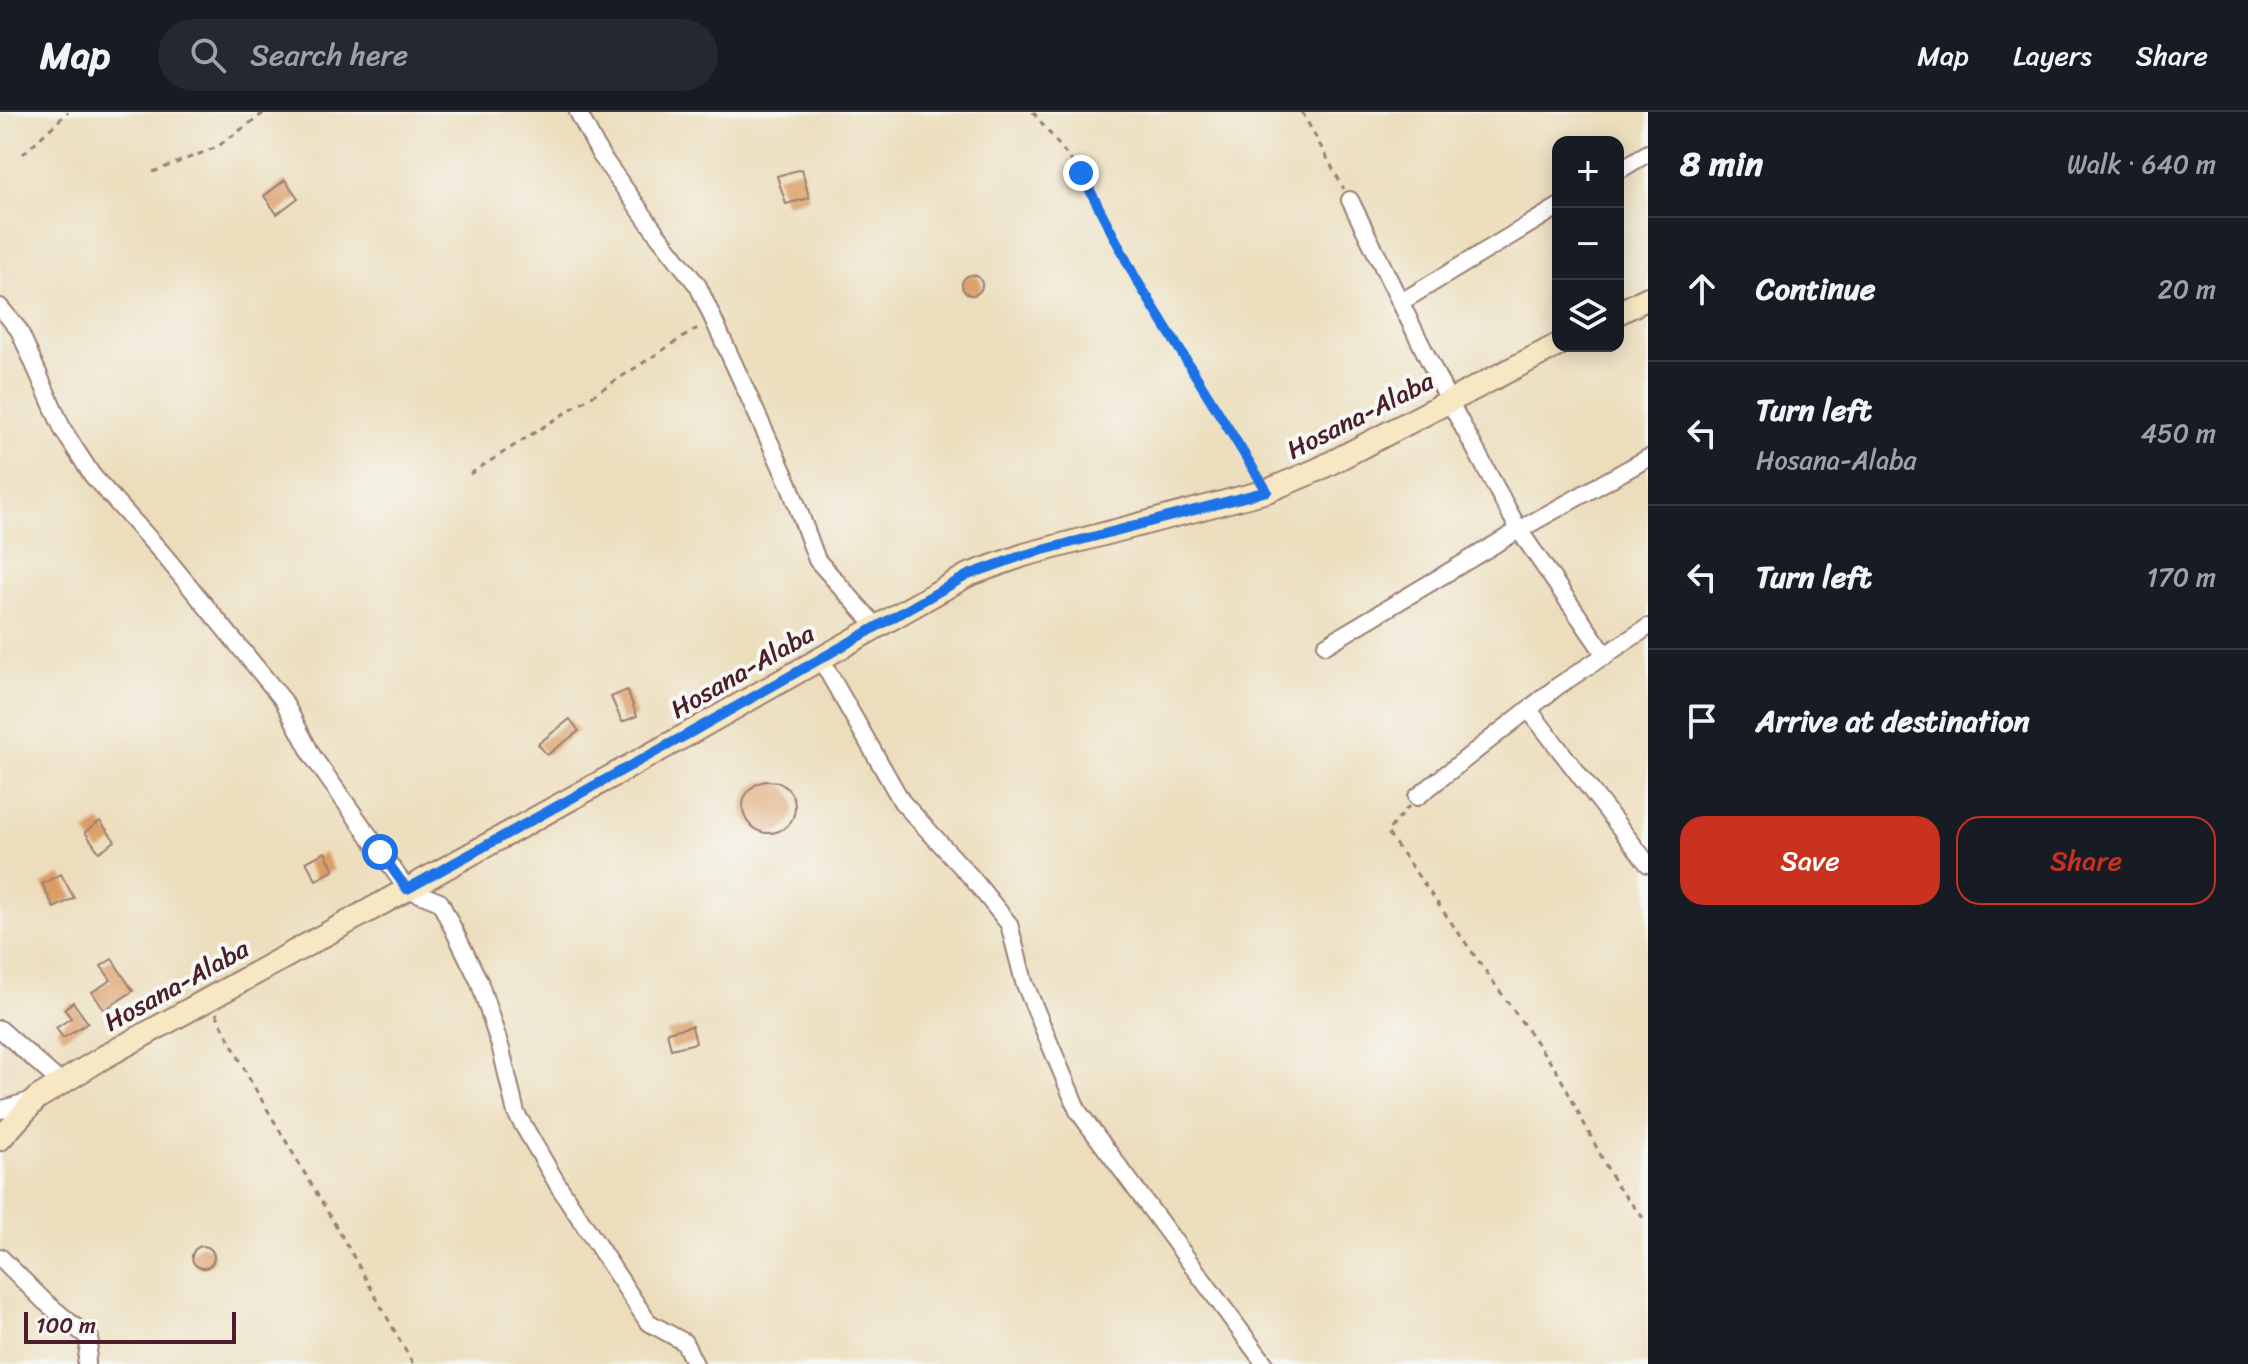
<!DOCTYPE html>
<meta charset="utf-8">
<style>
:root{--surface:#171b24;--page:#242831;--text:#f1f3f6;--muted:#9ea1a6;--line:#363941;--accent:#c8321e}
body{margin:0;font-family:Sriracha,sans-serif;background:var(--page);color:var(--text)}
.controls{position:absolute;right:24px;top:24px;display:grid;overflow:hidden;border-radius:16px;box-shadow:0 4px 20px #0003}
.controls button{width:72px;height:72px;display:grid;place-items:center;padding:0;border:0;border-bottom:2px solid var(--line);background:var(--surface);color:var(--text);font:40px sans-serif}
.scale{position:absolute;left:24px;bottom:20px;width:212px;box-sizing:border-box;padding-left:8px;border:4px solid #4a1f2b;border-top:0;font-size:22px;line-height:28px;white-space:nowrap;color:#4a1f2b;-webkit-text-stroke:6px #f6f6f2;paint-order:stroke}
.stop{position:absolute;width:24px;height:24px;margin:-18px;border:6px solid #1a73e8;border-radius:50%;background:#fff}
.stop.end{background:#1a73e8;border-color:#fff;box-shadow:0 2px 8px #0008}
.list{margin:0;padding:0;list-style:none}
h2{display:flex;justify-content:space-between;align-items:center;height:104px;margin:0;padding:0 32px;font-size:34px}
h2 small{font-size:26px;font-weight:400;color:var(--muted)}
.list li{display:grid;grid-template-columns:52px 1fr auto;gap:24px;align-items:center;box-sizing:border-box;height:144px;padding:0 32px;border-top:2px solid var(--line)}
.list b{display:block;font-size:30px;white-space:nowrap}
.list p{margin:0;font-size:26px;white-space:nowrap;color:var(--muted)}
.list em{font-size:26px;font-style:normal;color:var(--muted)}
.actions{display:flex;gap:16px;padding:24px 32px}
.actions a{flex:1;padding:18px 0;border:2px solid var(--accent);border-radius:24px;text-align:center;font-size:28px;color:var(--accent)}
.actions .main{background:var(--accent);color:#fff}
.icon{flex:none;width:44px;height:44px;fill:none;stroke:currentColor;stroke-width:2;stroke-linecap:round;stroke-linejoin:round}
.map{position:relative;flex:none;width:1648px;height:1252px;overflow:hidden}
header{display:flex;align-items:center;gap:48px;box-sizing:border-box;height:112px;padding:0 40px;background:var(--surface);border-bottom:2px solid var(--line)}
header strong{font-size:38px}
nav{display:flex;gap:44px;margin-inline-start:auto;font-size:28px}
.search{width:560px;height:72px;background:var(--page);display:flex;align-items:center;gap:20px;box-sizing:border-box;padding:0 28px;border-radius:44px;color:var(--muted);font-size:30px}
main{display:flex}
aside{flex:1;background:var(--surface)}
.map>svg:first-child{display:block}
.building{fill:#dc9d65}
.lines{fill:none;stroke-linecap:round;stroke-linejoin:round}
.minor-casing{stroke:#9b7e74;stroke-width:20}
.secondary-casing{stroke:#9b7e74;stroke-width:26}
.path{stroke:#9b7e74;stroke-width:3;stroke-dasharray:6 6;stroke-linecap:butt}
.minor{stroke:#fff;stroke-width:16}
.secondary{stroke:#f7e8c3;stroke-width:22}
.route{stroke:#1a73e8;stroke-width:10}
.labels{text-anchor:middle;stroke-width:8;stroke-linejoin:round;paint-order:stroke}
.street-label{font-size:26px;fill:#4a1f2b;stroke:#f6f6f2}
</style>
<header>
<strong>Map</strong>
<div class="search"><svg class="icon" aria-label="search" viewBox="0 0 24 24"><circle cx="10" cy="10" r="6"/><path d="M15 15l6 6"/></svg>Search here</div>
<nav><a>Map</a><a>Layers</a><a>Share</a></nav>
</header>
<main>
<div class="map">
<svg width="1648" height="1252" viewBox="0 0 1648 1252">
<rect width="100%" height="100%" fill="#f6f6f2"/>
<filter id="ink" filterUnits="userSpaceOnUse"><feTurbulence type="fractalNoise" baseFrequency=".0125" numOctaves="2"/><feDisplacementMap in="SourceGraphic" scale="16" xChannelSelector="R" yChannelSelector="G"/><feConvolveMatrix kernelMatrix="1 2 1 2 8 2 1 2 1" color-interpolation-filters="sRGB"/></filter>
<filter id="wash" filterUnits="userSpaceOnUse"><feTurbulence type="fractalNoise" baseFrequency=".006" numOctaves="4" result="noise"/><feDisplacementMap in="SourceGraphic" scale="32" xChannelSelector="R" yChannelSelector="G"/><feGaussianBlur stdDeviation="1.8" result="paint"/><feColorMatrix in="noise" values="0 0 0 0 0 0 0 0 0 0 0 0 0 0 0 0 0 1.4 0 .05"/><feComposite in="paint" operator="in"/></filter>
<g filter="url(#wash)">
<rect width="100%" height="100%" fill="#ecdebc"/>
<g id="blocks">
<!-- building -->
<g class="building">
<polygon points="802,57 809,86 786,92 777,64"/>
<polygon points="285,68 298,86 277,102 264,84"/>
<circle cx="972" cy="173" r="10"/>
<polygon points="627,578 637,604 622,610 611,585"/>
<polygon points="570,607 579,619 547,643 538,632"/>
<circle cx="769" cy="695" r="26"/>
<polygon points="100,709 115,729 99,740 85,720"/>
<polygon points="325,740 334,758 316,768 306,750"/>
<polygon points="61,762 74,786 54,796 42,772"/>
<polygon points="112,847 133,879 104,898 92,880 111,868 101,854"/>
<polygon points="73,890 88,911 63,926 56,916 71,906 64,897"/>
<polygon points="692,914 696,931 671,937 667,920"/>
<circle cx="203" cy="1145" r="11"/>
</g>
</g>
</g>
<g filter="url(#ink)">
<use href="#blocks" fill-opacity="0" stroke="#9b7e74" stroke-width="2"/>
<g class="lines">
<!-- minor casing -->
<g class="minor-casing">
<g id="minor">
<polyline points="578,0 600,42 657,122 698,174 789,372 817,448 876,514"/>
<polyline points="1618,59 1648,41"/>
<polyline points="1350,88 1449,289 1519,418 1606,544"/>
<polyline points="1401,190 1558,95"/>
<polyline points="0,195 19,218 63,318 92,363 163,442 283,588 313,645 407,777 440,790 479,869 501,937 516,1001 558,1073 648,1210 684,1230 695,1252"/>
<polyline points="1326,533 1519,418 1648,346"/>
<polyline points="820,546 902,690 972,766 1009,812 1024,870 1078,999 1265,1252"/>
<polyline points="1529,598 1648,752"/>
<polyline points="1417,685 1558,574 1648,515"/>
<polyline points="0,917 61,971"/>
<polyline points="0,998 36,987"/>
<polyline points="0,1145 44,1189 90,1227 86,1252"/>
</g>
</g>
<!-- secondary casing -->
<g class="secondary-casing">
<g id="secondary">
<polyline points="1618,201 1648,186"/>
<polyline points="0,1027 37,986 104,945 688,622 968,463 1024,443 1267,379 1317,358 1558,233"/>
</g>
</g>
<!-- path -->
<g class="path">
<polyline points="1033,0 1081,61 1136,167 1257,364"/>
<polyline points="1302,0 1344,77"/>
<polyline points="23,42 68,0"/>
<polyline points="153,60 217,35 265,0"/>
<polyline points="470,362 699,215"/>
<polyline points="1409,694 1387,720 1558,961 1616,1073 1646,1109"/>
<polyline points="216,901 250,968 347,1133 413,1252"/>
</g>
<!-- minor -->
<use href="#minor" class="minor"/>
<!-- secondary -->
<use href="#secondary" class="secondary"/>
</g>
</g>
<g class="lines" filter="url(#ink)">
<!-- route -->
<polyline class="route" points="380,740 407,777 688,622 968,463 1024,443 1267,379 1136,167 1081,61"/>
</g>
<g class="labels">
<!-- street labels -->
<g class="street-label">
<text transform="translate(1360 303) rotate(-27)" y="9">Hosana-Alaba</text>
<text transform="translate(742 559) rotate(-30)" y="9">Hosana-Alaba</text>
<text transform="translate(176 873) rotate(-29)" y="9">Hosana-Alaba</text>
</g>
</g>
</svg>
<div class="controls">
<button>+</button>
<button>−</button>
<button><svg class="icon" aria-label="layers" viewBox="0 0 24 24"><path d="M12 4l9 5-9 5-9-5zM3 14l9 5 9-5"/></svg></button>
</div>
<div class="scale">100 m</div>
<div class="stop" style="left:380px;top:740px"></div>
<div class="stop end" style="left:1081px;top:61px"></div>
</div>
<aside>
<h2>8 min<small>Walk · 640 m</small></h2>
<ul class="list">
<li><svg class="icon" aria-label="ahead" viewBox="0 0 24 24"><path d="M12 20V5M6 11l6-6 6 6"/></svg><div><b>Continue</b></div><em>20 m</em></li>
<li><svg class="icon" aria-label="left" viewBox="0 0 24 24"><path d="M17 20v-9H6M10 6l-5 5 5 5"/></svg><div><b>Turn left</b><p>Hosana-Alaba</p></div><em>450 m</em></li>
<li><svg class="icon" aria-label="left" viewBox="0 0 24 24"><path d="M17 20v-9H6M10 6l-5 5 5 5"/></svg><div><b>Turn left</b></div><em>170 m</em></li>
<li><svg class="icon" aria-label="arrive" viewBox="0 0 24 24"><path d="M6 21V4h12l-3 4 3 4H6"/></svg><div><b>Arrive at destination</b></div></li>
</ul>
<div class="actions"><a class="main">Save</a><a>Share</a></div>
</aside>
</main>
